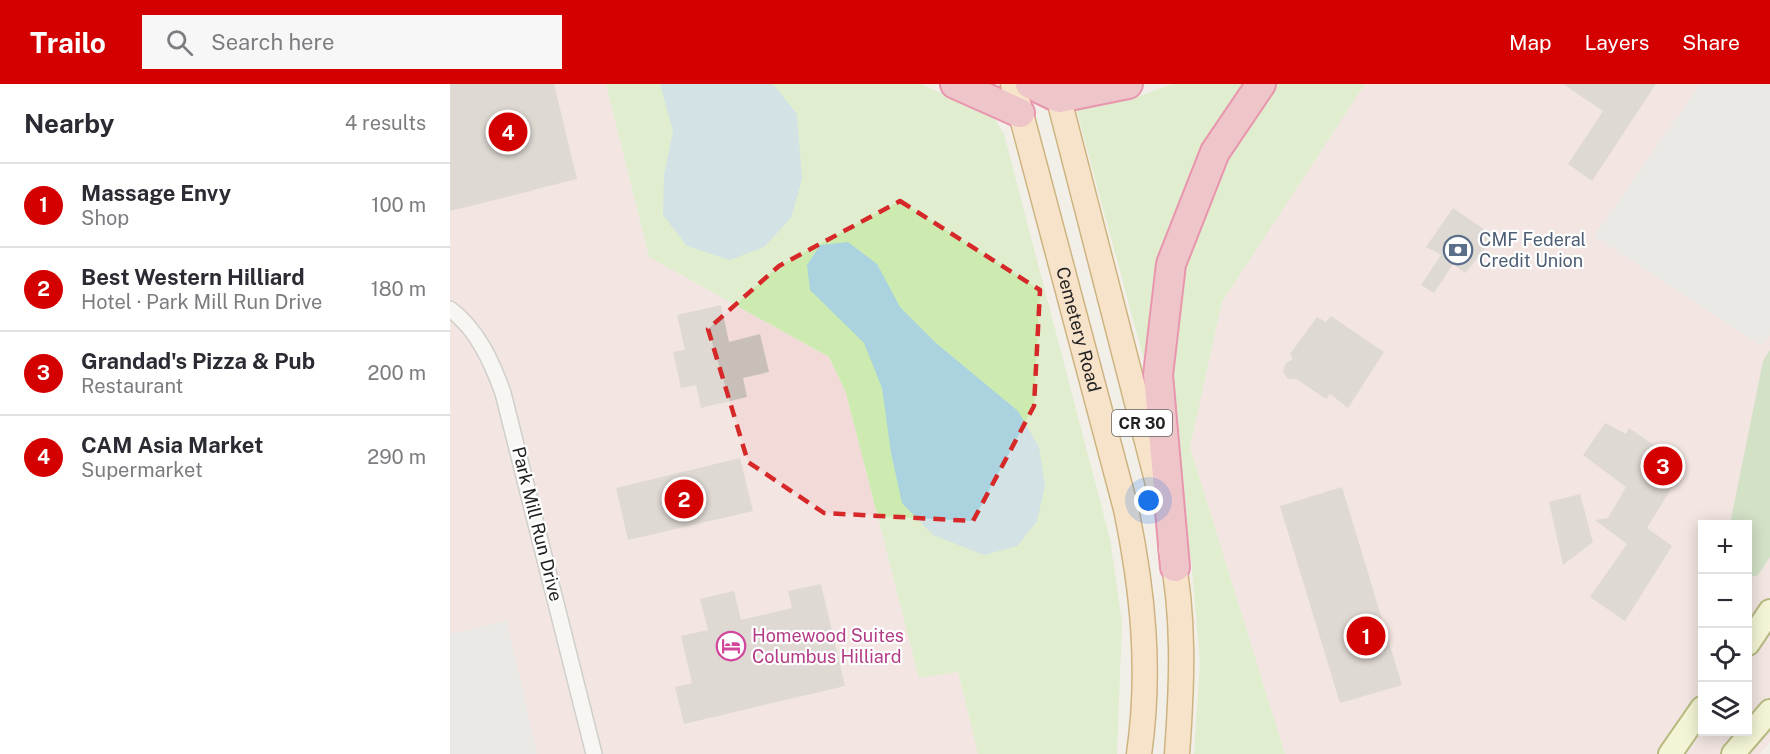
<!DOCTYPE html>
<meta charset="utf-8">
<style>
:root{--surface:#fff;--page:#f7f7f7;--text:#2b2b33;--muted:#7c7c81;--line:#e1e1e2;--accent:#d40000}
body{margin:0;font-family:"Public Sans",sans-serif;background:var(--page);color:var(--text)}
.controls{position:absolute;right:18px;bottom:18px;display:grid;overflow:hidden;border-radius:0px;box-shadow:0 3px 15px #0003}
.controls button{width:54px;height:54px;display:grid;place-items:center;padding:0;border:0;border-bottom:2px solid var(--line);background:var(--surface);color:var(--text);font:30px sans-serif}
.you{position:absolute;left:699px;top:417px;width:21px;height:21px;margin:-15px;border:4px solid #fff;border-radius:50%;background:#1a73e8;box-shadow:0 0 0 9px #1a73e833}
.badge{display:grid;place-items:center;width:39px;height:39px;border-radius:50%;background:var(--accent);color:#fff;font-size:20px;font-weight:700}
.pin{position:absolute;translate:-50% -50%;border:3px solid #fff;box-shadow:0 2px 6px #0006}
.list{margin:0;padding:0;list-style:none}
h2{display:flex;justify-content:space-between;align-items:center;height:78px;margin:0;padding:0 24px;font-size:26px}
h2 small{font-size:20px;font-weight:400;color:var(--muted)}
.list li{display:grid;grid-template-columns:39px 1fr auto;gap:18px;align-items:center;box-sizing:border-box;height:84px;padding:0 24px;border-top:2px solid var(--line)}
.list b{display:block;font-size:22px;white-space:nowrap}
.list p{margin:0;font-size:20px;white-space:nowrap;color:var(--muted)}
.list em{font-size:20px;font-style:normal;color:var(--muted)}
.icon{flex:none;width:33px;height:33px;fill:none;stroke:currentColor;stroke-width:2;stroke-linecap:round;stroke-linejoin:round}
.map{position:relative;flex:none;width:1320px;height:670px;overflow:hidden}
header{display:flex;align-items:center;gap:36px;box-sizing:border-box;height:84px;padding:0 30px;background:var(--accent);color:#fff}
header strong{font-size:28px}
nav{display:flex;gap:33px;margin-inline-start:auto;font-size:21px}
.search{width:420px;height:54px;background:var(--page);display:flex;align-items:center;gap:15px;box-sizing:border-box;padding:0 21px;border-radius:0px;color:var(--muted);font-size:22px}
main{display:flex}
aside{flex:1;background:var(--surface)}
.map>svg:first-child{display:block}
.commercial{fill:#f2dad9;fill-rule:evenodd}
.grass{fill:#cdebb0}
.forest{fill:#add19e}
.parking{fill:#e2e2e2}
.water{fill:#aad3df}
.building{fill:#c7bfb8}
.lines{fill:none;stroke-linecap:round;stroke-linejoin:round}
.street-casing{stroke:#a9a9a9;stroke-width:18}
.secondary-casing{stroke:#707d05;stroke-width:26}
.primary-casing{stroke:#a06b00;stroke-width:27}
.highway-casing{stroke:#dc2a67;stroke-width:32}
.street{stroke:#fff;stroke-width:15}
.secondary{stroke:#f7fabf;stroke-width:22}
.primary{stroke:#fcd6a4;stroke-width:24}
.highway{stroke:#e892a2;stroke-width:28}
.marked{fill:none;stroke:#d62828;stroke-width:4.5;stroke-dasharray:12 8;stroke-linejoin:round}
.labels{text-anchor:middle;stroke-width:4.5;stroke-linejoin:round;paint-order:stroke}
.shield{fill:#fff;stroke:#646464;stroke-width:1.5}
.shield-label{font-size:16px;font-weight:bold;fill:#222}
.service-label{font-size:18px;fill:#4e5e75;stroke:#fff;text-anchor:start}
.street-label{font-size:18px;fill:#222;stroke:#fff}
.hotel-label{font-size:18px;fill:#b23c85;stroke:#fff;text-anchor:start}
</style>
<header>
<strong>Trailo</strong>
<div class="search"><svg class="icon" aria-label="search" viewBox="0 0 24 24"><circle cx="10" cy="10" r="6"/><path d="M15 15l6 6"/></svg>Search here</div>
<nav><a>Map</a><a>Layers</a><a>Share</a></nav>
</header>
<main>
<aside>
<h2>Nearby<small>4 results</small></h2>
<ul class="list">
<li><span class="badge">1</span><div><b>Massage Envy</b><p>Shop</p></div><em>100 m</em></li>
<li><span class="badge">2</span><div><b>Best Western Hilliard</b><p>Hotel · Park Mill Run Drive</p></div><em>180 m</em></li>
<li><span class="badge">3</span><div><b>Grandad's Pizza &amp; Pub</b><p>Restaurant</p></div><em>200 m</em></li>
<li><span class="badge">4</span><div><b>CAM Asia Market</b><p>Supermarket</p></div><em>290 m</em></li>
</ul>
</aside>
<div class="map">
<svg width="1320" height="670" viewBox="0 0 1320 670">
<rect width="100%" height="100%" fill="#f2efe9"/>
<!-- commercial -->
<g class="commercial">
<polygon points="0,0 156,0 199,173 379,273 396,309 469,594 508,588 528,670 0,670"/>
<path d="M915 0H1320V658L1310 670H835L740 363 772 218ZM1252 440H1298V648H1252Z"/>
</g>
<!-- grass -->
<g class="grass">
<polygon points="156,0 471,0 544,34 554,50 660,455 672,539 667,670 528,670 508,588 469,594 396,309 379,273 199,173"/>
<polygon points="723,0 805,0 699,276 694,276 626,24 681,15"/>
<polygon points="823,0 915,0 772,218 740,363 835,670 744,670 750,578 741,474 717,320 737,166 764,97"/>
</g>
<!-- forest -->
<polygon class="forest" points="1320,266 1320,473 1308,491 1298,494 1298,440 1280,440 1313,277"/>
<!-- parking -->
<g class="parking">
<polygon points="1250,0 1320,0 1320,250 1311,262 1144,152"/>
<polygon points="57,537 87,670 0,670 0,550"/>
</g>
<!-- water -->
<g class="water">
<polygon points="210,0 323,0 347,30 352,95 341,134 314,163 280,176 237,162 213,131 214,91 223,47"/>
<polygon points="398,158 427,180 450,223 486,259 568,327 589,363 595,402 587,437 567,462 534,471 483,451 452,419 441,369 432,304 414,259 360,206 357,181 370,161"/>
</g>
<!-- building -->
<g class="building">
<polygon points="0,0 104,0 127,95 0,127"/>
<polygon points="1113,0 1206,0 1142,97 1118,80 1153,27"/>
<polygon points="1003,124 1041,150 1037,157 1040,159 1015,189 1003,180 984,209 971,201 991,171 976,163"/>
<polygon points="271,221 279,258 310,250 319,288 293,294 297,313 251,324 246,301 231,304 223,268 235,266 227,231"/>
<polygon points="881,232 934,268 898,324 880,310 876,315 846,295 838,295 833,288 836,279 843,275 840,270 867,233 876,238"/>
<polygon points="1155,339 1176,350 1179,344 1235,382 1197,444 1222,462 1175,537 1140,513 1177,460 1145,436 1158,434 1176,403 1133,371"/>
<polygon points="290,374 303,427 178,456 166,404"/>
<polygon points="892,403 952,601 890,619 830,422"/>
<polygon points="1130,410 1143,458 1113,481 1099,418"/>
<polygon points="371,500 395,602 234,640 225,603 242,599 231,552 258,546 250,515 284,507 291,536 342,524 338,507"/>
</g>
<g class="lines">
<!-- street casing -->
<g class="street-casing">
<path id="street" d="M0 225C27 245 42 278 53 309L144 670"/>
</g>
<!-- secondary casing -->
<g class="secondary-casing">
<g id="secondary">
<polyline points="1298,560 1320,527"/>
<polyline points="1220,670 1252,624"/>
<polyline points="1283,670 1320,627"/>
</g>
</g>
<!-- primary casing -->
<g class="primary-casing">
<g id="primary">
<path id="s1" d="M563 0 676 425C693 507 701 587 689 670"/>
<polyline points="605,0 709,404"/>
<path d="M721 465C735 533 732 601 727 670"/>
</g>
</g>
<!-- highway casing -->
<g class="highway-casing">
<g id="highway">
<polyline points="505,0 570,29"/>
<polyline points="580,0 609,14 678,0"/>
<polyline points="725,483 708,291 721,180 765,68 811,0"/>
</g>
</g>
<!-- street -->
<use href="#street" class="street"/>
<!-- secondary -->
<use href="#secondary" class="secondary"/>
<!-- primary -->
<use href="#primary" class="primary"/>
<!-- highway -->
<use href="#highway" class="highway"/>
</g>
<!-- marked area -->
<path d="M0 0H1320V670H0ZM450 117 590 206 584 322 523 437 374 429 298 378 258 245 329 182Z" fill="#f2efe9" fill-opacity=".55" fill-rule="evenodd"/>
<path class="marked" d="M450 117 590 206 584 322 523 437 374 429 298 378 258 245 329 182Z"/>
<!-- icons -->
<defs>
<g id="bank-ring" transform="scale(1.5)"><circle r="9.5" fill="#fff" stroke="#5c6f8a" stroke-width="1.5"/><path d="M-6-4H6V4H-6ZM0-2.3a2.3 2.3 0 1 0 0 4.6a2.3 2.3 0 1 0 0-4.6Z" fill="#5c6f8a"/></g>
<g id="hotel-ring" transform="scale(1.5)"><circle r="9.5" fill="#fff" stroke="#d1479c" stroke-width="1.5"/><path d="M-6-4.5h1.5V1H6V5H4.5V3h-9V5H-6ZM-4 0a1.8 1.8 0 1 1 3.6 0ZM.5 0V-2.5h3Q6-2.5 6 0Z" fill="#d1479c"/></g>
</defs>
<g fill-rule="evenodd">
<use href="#bank-ring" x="1008" y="166"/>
<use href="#hotel-ring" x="281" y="562"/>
</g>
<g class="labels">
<!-- shield labels -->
<rect class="shield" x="662" y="326" width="60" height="26" rx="4.5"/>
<g class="shield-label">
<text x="692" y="345">CR 30</text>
</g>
<!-- service labels -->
<g class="service-label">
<text x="1029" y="162">CMF Federal<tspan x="1029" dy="21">Credit Union</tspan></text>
</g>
<!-- street labels -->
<g class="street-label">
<text dy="6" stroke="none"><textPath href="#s1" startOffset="254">Cemetery Road</textPath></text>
<text transform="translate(87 440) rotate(76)" y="6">Park Mill Run Drive</text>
</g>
<!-- hotel labels -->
<g class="hotel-label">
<text x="302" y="558">Homewood Suites<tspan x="302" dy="21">Columbus Hilliard</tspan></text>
</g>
</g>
</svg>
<div class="controls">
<button>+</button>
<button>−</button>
<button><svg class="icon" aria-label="locate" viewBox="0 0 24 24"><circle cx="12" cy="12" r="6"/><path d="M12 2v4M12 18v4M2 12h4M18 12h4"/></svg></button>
<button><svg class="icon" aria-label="layers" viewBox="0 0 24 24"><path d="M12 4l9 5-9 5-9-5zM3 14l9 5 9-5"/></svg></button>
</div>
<div class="you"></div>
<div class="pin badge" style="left:916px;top:552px">1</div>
<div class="pin badge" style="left:234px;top:415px">2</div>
<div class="pin badge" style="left:1213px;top:382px">3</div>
<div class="pin badge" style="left:58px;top:48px">4</div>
</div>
</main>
